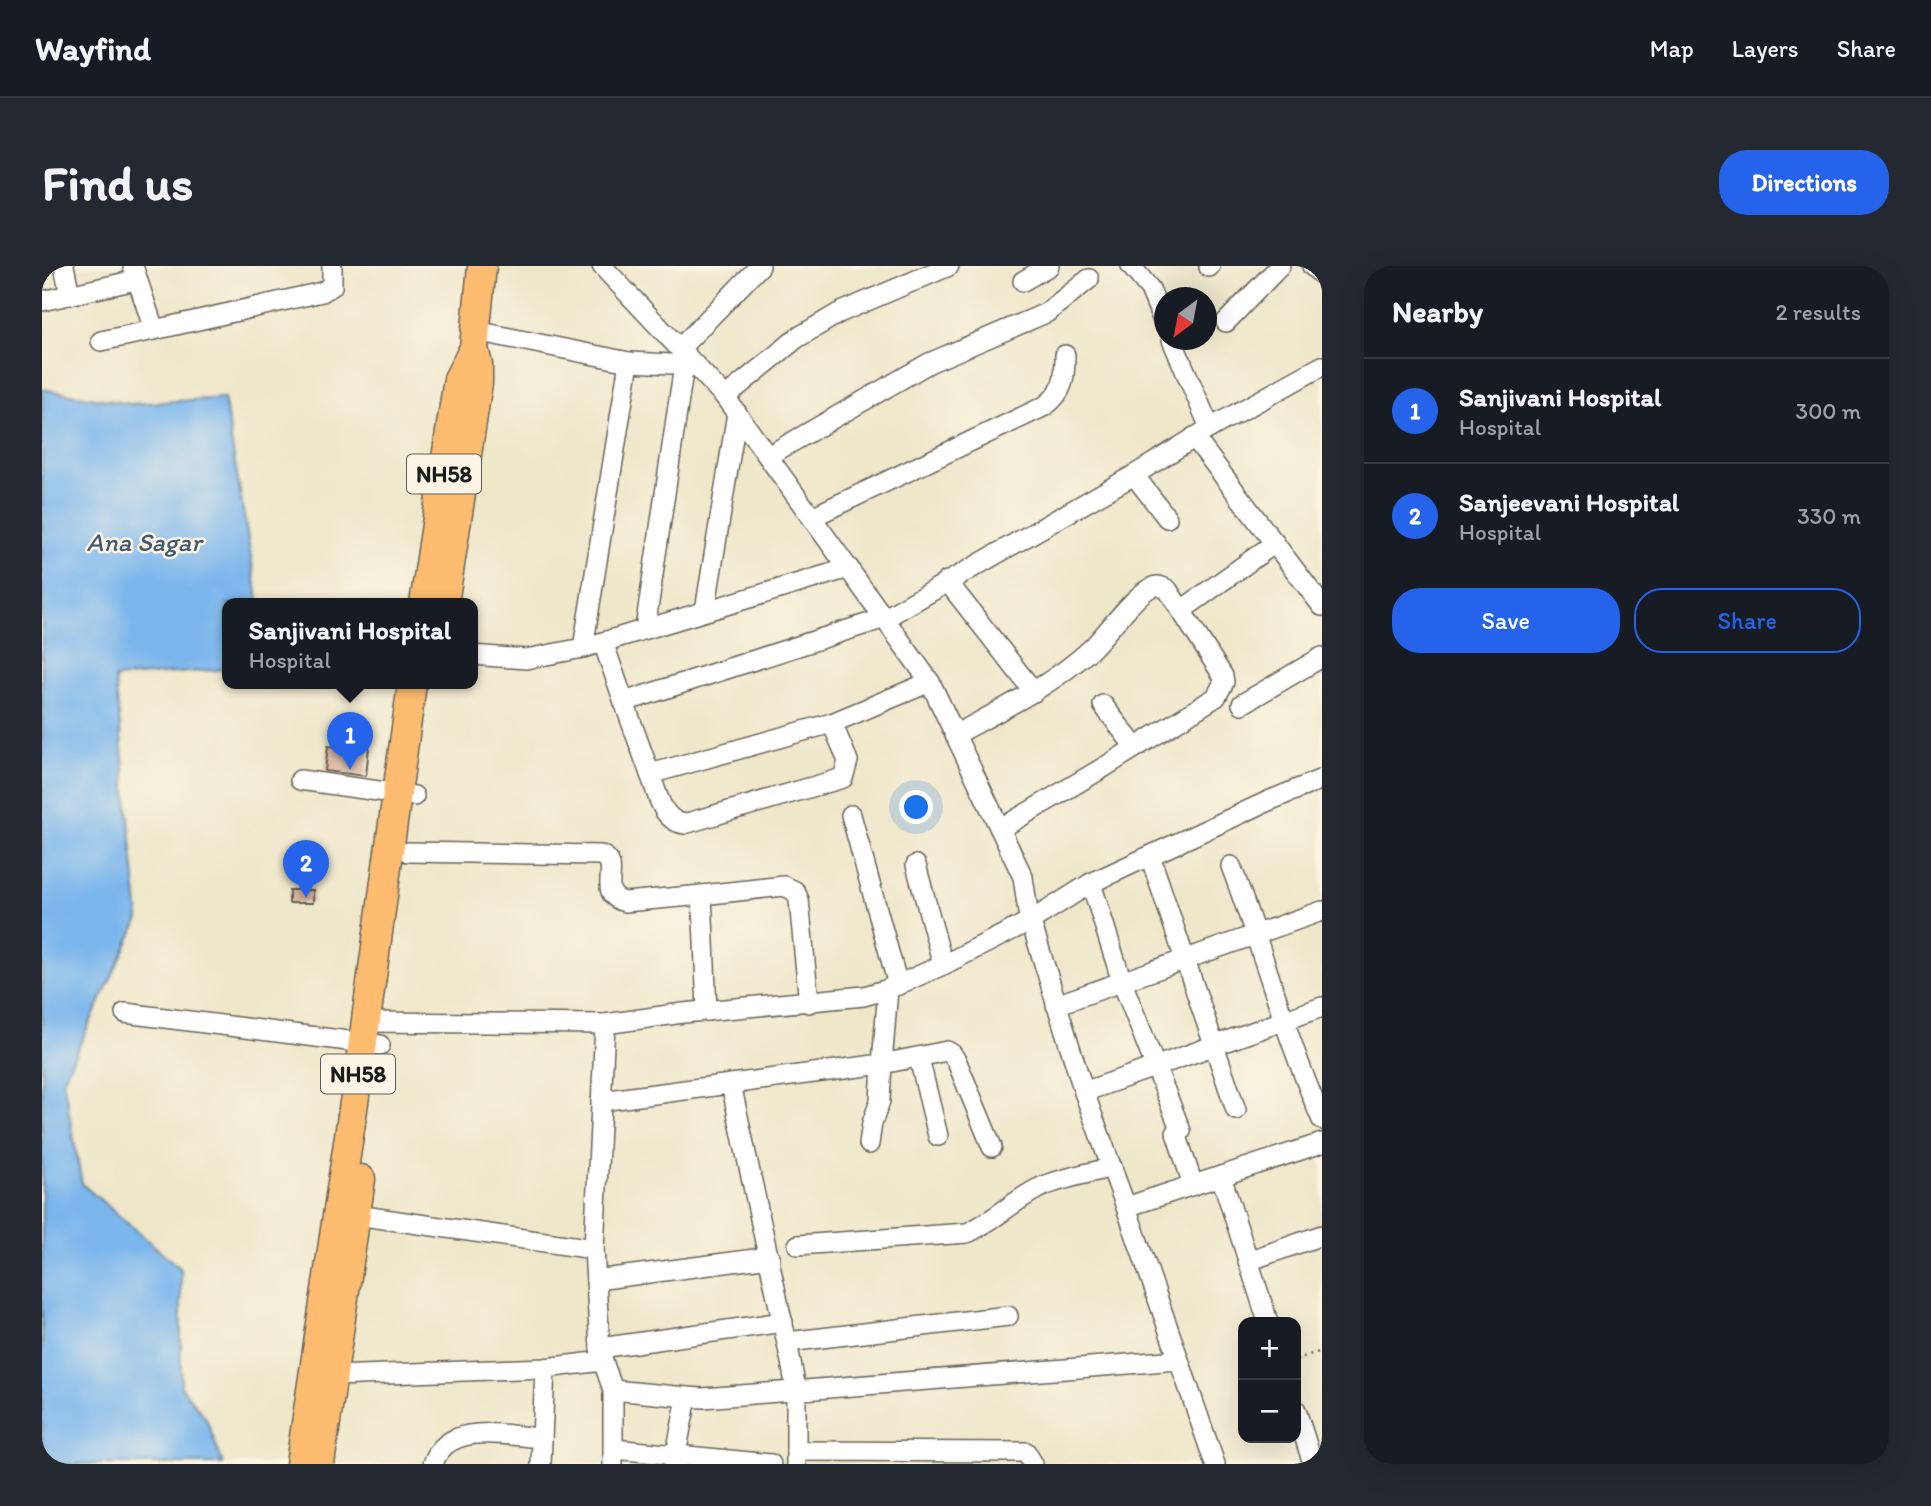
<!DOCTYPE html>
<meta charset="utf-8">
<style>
:root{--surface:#171b24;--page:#242831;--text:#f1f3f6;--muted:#9ea1a6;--line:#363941;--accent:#2563eb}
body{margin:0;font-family:Itim,sans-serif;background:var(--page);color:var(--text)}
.controls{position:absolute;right:21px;bottom:21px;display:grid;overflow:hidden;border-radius:14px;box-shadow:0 7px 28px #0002}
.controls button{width:63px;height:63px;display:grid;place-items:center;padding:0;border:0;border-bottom:2px solid var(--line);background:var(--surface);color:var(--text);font:35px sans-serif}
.compass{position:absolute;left:1112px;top:21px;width:63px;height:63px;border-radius:50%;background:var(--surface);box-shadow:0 7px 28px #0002;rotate:212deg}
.you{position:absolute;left:875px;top:542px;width:24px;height:24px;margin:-18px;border:5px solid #fff;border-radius:50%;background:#1a73e8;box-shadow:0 0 0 10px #1a73e833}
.badge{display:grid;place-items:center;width:46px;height:46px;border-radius:50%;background:var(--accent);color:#fff;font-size:23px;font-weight:700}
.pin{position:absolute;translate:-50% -58px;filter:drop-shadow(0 2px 4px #0008)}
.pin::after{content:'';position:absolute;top:37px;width:24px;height:21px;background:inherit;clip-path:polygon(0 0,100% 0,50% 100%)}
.popup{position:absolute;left:180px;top:332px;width:256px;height:91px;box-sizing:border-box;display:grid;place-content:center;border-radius:14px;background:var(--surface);filter:drop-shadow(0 2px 5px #0005);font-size:23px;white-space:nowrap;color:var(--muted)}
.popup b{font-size:26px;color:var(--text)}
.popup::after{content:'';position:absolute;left:50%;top:100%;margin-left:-14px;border:14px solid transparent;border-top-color:var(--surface)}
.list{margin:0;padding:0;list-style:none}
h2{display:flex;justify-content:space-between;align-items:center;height:91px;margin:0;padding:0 28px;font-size:30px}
h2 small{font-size:23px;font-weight:400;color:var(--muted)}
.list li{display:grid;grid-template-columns:46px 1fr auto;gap:21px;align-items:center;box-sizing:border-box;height:105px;padding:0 28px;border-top:2px solid var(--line)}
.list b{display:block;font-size:26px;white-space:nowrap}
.list p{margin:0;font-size:23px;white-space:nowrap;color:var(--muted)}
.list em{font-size:23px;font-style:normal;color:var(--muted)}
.actions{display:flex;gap:14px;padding:21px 28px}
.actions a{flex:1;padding:16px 0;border:2px solid var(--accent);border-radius:28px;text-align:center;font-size:24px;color:var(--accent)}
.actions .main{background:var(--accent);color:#fff}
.map{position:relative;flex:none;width:1280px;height:1198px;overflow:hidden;border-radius:28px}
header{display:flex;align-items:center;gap:42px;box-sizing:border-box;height:98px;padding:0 35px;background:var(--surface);border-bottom:2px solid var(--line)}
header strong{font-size:33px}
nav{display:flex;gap:38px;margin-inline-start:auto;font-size:24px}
.intro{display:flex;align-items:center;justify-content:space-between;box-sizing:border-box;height:168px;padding:0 42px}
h1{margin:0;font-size:49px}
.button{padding:18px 32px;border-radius:28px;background:var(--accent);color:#fff;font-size:24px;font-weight:700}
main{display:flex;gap:42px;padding:0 42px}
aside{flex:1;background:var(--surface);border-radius:28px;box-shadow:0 7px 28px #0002}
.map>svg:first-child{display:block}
.water{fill:#7ab6ec;stroke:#4b6984;stroke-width:2}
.building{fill:#d8aa92}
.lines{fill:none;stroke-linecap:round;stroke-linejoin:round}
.minor-casing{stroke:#666359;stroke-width:22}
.highway-casing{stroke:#666359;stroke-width:31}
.path{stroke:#666359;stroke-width:2.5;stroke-dasharray:2 5;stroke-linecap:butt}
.minor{stroke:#fff;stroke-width:19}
.highway{stroke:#fdbc70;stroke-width:28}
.labels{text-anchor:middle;stroke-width:5;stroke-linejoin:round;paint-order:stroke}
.shield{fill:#fcf5e5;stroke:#5f5d58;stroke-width:2}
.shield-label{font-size:23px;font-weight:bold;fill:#1c1c1c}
.water-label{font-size:26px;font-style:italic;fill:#425a6f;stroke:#fcf5e5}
</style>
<header>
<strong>Wayfind</strong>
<nav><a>Map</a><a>Layers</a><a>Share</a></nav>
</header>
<div class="intro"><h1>Find us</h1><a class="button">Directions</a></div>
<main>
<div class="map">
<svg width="1280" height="1198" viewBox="0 0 1280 1198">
<rect width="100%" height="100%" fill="#fcf5e5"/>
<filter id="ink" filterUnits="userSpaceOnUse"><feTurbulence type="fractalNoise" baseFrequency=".0143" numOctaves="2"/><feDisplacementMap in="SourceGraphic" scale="14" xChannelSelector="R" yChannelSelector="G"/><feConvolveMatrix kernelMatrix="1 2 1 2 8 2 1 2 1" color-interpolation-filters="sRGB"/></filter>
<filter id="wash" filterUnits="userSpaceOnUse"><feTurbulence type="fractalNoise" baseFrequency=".00686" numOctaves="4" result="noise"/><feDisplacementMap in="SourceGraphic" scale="28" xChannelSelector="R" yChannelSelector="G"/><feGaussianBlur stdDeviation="1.57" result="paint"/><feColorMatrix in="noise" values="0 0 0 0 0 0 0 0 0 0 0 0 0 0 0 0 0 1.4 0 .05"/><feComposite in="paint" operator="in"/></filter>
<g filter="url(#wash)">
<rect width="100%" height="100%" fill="#efe7ca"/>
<!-- water -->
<polygon class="water" points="0,123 88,138 182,132 217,338 186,338 185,403 73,412 97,653 21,814 40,918 139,1003 139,1121 164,1152 181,1198 0,1198"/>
<g id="blocks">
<!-- building -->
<g class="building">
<polygon points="298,478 327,481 324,510 283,505 286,480 297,482"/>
<rect x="247" y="624" width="24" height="13"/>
</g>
</g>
</g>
<g filter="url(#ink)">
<use href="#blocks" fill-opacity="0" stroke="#666359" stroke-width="2"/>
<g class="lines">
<!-- minor casing -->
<g class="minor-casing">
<g id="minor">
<polyline points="22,0 28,29"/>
<polyline points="91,0 112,64 280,26 290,20 290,0"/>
<polyline points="560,0 683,131 888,416 981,611 986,646 1042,826 1084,941 1173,1198"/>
<polyline points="1089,0 1108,23 1122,57"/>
<polyline points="1270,0 1280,9"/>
<polyline points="1167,1 1168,0"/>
<polyline points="981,15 1007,0"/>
<polyline points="0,35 94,14"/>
<polyline points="1184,56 1238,0"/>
<polyline points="434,65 587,96 541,382 807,302"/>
<polyline points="1130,74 1168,162"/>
<polyline points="59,75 112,64"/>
<polyline points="638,82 718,0"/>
<polyline points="587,96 652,99"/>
<polyline points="683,131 755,72 797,47 907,0"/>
<polyline points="1152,171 1280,340"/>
<polyline points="726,190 887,97 1004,47 1047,13"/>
<polyline points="1092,209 1125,252"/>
<path d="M770 251 1003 140C1022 126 1023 112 1023 89"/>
<polyline points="905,315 992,426"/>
<polyline points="1140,344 1233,277"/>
<polyline points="663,345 695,147"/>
<polyline points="603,363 642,99"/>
<polyline points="561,376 582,436 843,352 1092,209 1168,162 1280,100"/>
<polyline points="430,389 484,393 541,382"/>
<polyline points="582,436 608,508 790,457 888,416"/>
<polyline points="1200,438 1280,391"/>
<polyline points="1061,439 1093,481"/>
<path d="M913 469C960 443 1011 419 1050 382 1063 370 1100 318 1116 320 1118 320 1125 323 1126 324L1181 410 1182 416 1174 431 1064 500 958 563"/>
<path d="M608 508C616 528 619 554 642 558L801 512 806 495 790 457"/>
<polyline points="258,514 372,530"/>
<polyline points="809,549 856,719"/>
<path d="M366 586 559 589C582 598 552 628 583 636L660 629 665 745"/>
<polyline points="1108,590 1194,844"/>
<polyline points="874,599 901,699"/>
<path d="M1189 600C1221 684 1244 772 1280 854"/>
<polyline points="1049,617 1080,716 1139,865"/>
<polyline points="660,629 742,620 753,625 757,634 767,737"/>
<polyline points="1014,739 1280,645"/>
<polyline points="83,747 338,779"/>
<polyline points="324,756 563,758 641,747 822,730 846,723 901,699 990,654 1049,617 1224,536 1280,513"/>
<polyline points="877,792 896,870"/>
<polyline points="689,818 749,1096 754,1123 754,1198"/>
<polyline points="1042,826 1280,741"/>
<polyline points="559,835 840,798 846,723"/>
<polyline points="1134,867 1151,919"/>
<polyline points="827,878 830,857 838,835 840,798 905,785 910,788 915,796 950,881"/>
<polyline points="1179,910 1226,1056"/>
<polyline points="1084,941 1280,877"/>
<path d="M756 979 925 967C950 956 970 936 995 923 1017 912 1046 908 1070 901"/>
<polyline points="552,983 563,758"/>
<polyline points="1206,995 1280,969"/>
<polyline points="554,1014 728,991"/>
<polyline points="745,1076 966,1050"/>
<polyline points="558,1082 741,1056"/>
<polyline points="561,1095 571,1124 571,1198"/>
<polyline points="292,1110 503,1102 561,1095 558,1082 552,983 314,949"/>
<polyline points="571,1124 645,1131"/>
<polyline points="1254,1144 1271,1198"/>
<polyline points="572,1183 729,1198"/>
<polyline points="754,1185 984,1186 991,1198"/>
<path d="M391 1198C405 1154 465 1170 500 1172"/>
<polyline points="499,1198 503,1102"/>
<polyline points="632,1198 645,1131 661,1132 1136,1094"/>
</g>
</g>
<!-- highway casing -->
<g class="highway-casing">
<g id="highway">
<polyline points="382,338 416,113 432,82"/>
<polyline points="402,338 436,117 436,99 432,82 440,0"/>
<polyline points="258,1198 321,776 370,418"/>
<polyline points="278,1198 319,913"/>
</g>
</g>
<!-- path -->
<polyline class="path" points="1254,1093 1280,1085"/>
<!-- minor -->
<use href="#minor" class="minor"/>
<!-- highway -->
<use href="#highway" class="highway"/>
</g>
</g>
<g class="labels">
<!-- shield labels -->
<g class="shield">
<rect x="365" y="188.5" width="74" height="39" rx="5"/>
<rect x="279" y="788.5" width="74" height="39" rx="5"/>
</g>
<g class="shield-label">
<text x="402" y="216">NH58</text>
<text x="316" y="816">NH58</text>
</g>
<!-- water labels -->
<g class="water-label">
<text x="102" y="285">Ana Sagar</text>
</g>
</g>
</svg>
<div class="controls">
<button>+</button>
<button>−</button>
</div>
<svg class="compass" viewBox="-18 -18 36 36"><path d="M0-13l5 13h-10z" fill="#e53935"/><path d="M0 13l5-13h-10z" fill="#9ea1a6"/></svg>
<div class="you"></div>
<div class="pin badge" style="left:308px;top:504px">1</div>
<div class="popup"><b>Sanjivani Hospital</b>Hospital</div>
<div class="pin badge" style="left:264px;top:632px">2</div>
</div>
<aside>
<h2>Nearby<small>2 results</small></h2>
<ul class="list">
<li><span class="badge">1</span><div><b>Sanjivani Hospital</b><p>Hospital</p></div><em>300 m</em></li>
<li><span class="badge">2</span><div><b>Sanjeevani Hospital</b><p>Hospital</p></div><em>330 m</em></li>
</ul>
<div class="actions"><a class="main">Save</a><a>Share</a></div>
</aside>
</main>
